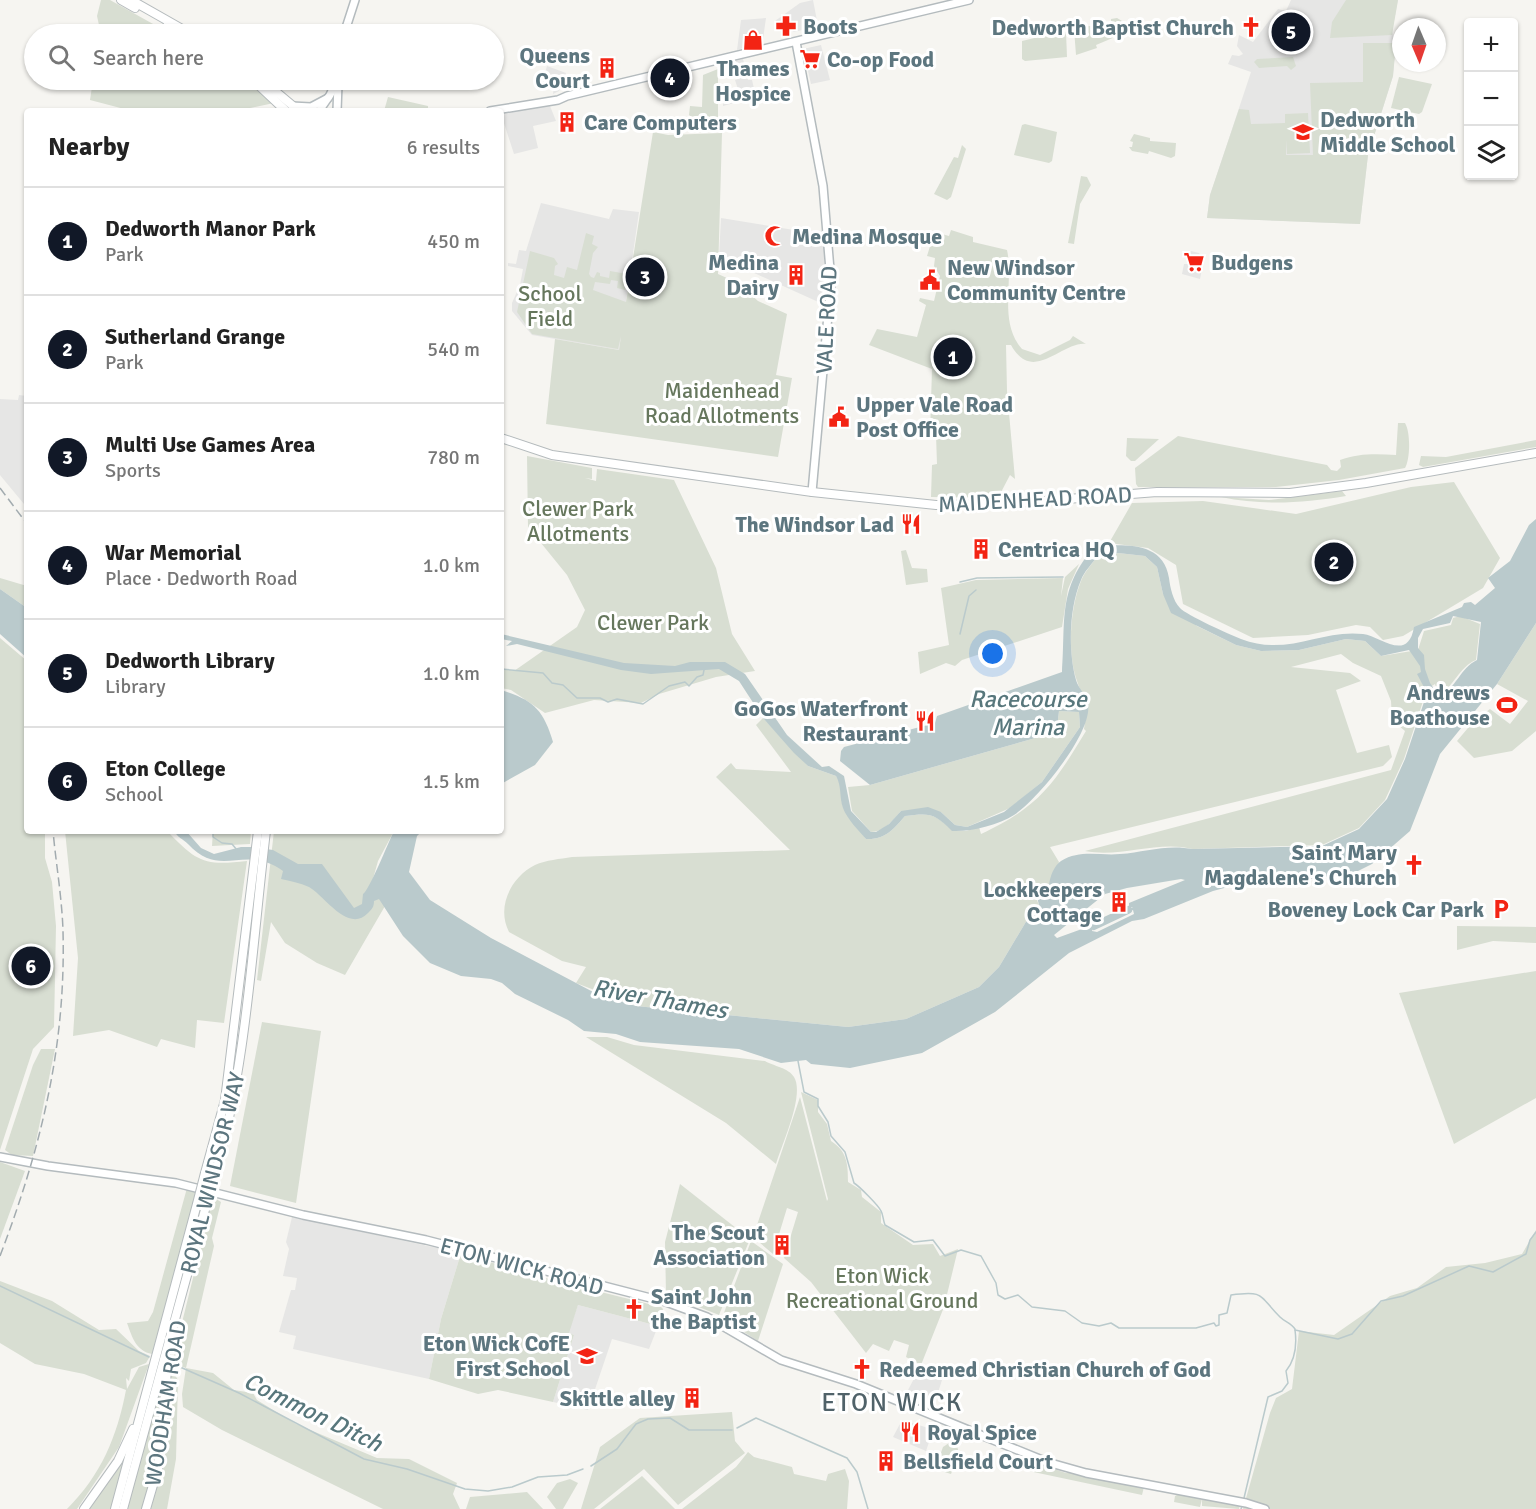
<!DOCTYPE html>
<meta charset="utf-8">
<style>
:root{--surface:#fff;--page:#f6f6f6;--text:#222;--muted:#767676;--line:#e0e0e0;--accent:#111827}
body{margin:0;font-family:Signika,sans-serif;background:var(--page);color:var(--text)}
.controls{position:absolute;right:18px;top:18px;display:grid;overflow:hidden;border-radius:6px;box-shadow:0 2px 4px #0004}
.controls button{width:54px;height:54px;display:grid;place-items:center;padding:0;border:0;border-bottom:2px solid var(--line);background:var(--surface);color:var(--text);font:30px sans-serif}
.compass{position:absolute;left:1392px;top:18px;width:54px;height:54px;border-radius:50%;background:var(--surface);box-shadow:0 2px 4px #0004;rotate:178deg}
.you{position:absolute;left:993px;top:654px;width:21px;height:21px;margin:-15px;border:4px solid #fff;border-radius:50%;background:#1a73e8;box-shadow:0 0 0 9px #1a73e833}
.badge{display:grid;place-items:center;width:39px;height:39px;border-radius:50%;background:var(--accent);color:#fff;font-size:20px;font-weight:700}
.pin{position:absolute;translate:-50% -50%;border:3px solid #fff;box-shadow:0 2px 6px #0006}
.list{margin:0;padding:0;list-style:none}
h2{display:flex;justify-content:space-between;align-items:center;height:78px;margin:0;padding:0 24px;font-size:26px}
h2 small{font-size:20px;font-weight:400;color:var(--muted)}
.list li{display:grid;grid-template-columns:39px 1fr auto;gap:18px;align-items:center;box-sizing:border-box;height:108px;padding:0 24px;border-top:2px solid var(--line)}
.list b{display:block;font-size:22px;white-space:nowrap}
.list p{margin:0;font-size:20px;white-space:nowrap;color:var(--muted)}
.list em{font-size:20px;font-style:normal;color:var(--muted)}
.icon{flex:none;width:33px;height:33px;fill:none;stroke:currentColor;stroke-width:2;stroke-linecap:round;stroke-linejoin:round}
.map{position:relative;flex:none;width:1536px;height:1509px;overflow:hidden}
.search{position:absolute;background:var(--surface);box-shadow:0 2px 4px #0004;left:24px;top:24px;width:480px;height:66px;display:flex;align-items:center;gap:15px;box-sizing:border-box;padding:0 21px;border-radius:33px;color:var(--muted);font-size:22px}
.panel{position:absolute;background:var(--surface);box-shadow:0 2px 4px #0004;left:24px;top:108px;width:480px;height:726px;border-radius:6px}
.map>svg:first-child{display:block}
.built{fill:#e6e6e5}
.green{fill:#d8ded2}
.water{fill:#bacacc;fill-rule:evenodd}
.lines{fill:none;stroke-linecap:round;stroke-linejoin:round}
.stream{stroke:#bacacc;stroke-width:1.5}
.river{stroke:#bacacc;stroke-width:8}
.secondary-casing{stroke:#b4bbbe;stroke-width:10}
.primary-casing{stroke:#b5bbbd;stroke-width:10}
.secondary{stroke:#fff;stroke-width:7}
.primary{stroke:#fff;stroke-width:8}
.rail{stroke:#a2abaf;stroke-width:1.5;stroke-dasharray:9 4.5;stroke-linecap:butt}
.primary-bridge-casing{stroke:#b5bbbd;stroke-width:10;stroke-linecap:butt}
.primary-bridge{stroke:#fff;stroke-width:8}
.labels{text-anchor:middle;stroke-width:6;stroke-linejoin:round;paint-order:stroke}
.poi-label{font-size:22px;font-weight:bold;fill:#5d767f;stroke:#fff;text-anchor:start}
.park-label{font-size:22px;fill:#66775d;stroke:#fff}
.street-label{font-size:22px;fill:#5d767f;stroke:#fff}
.water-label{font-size:24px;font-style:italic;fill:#58777c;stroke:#fff}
.quarter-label{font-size:26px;letter-spacing:1.5px;fill:#506269;stroke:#fff}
</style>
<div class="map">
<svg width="1536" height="1509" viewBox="0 0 1536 1509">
<rect width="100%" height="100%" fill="#f6f5f1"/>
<!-- built -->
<g class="built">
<polygon points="813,0 818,26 794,32 775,21 800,3"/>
<polygon points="1291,0 1398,0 1392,31 1396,43 1393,76 1368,155 1360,224 1207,218 1210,195 1251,72 1228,64 1232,55 1239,56 1243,54 1237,46 1239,35 1253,42 1278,9 1286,11"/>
<polygon points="766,18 763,39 757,44 737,50 741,20"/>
<polygon points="821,45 830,80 811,84 803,49"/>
<polygon points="743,59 748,80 752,80 756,97 723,106 723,92 738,89 735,80 741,78 736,61"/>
<polygon points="547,66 566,73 559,91 553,94 554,86 542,83"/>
<polygon points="550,106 556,121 533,126 538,148 514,154 501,114"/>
<polygon points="541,203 609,219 613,209 639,212 619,350 532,335 512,311 512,303 520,285 523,269 508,266 508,263 516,264 519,250 526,251"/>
<polygon points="721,218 824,235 825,305 719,257"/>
<polygon points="1191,251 1199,253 1204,259 1200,279 1182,274 1184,264 1188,264"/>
<polygon points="19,395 27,396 27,503 24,504 0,475 0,399 18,400"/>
<polygon points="292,1217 461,1253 441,1319 429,1379 293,1349 296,1336 279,1332 291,1290 295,1290 297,1278 283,1276 289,1249 286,1242"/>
<polygon points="578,1305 658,1326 649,1349 612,1339 588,1410 553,1402 574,1335 568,1333"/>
<polygon points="918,1371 942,1380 935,1402 907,1392"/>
<polygon points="902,1420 935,1430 932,1443 929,1442 926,1451 893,1437"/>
</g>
<!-- green -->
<g class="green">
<polygon points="101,0 110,0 171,34 101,34 97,16"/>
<polygon points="1346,0 1398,0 1392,35 1330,38 1332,22"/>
<polygon points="1117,18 1122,21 1119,23 1122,31 1125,31 1124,37 1116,40 1115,37 1096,45 1097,48 1076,55 1074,29 1111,22 1111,19"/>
<polygon points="1063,31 1066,32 1067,57 1025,61 1022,59 1022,41"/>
<polygon points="1363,43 1396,43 1393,76 1368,155 1360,224 1207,218 1210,195 1239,109 1249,110 1251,124 1285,123 1285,114 1308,113 1310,153 1287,154 1286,140 1286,155 1313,155 1310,83 1363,82"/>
<polygon points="1293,57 1296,66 1291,70 1287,66 1259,68 1254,62 1257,59"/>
<polygon points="718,69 718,131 697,131 696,121 689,115 690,106 702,107 703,75"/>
<polygon points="1399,77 1432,84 1422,112 1419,114 1391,108"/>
<polygon points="93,80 247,80 274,103 236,111 132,111 90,100"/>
<polygon points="388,97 428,106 428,111 384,111"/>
<polygon points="1025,124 1057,132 1052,161 1049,163 1014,155 1022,125"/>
<polygon points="653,132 668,135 722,133 718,274 738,283 758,301 787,314 776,375 792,378 778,457 546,424 555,339 619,350 621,336 618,349 532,334 517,312 530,251 554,258 558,264 555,266 554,275 564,278 567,267 577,270 586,233 594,236 592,244 598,247 593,253 589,274 591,277 594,278 597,272 600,273 600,276 609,278 610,271 627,274 625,290 617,288 618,281 611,280 610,284 595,282 593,290 626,302"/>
<polygon points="1134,134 1150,138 1150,141 1176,143 1175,156 1171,158 1149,151 1148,154 1132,151 1129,147 1132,147 1133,142 1130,141"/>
<polygon points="962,145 966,149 951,197 947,200 934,194 954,157 958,158"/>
<polygon points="1081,176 1087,177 1091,185 1080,204 1074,244 1068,243"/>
<path d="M927 230 949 236 951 230 973 237V242L1007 250C1014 282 998 322 1022 349L1040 355 1070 340 1073 336 1086 344C1062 341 1033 385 1011 345H1006L1007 391 1015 479 1010 475 998 498 931 497 932 465 937 464 936 435H930L932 369 869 345 877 329 917 337 926 305 919 301 920 298 934 301 940 276 934 266 935 258 927 256 931 243Z"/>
<path d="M1398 423H1405C1411 433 1410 460 1405 468L1339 480 1276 487H1138L1136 484 1135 468 1178 436 1327 465 1331 470 1337 471 1341 467 1340 460C1359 453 1377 454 1396 455Z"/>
<polygon points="1127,438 1159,439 1135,461 1131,461 1126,456"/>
<polygon points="1536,440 1536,447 1423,467 1419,465 1421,456 1446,457"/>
<polygon points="527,456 592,468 592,479 585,478 596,481 597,469 674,480 716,568 732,634 755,671 716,677 659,694 641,703 594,700 545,713 511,690 501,688 501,668 514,671 577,627 585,610 567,575 528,527"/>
<polygon points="1454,482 1500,558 1483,588 1403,636 1383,640 1370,627 1356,625 1308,635 1253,638 1183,604 1176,565 1148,548 1109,543 1132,503 1203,501 1296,514 1411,487"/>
<path d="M1342 491 1346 496C1303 503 1264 506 1221 497L1269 500Z"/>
<polygon points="906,550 912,568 927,569 928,582 906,585 901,551"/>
<path d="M1118 553 1145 556 1157 567 1163 594 1197 626 1236 645 1261 651 1299 650 1346 639 1365 641 1381 656 1418 650 1424 631 1451 625 1453 618 1460 616 1480 624 1476 660C1460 666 1453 687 1439 696L1435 684 1427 689 1404 759 1385 800 1359 828 1322 845 1193 849C1157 840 1122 858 1085 851L1391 770 1405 731 1392 720 1391 701 1381 676 1353 663 1341 654 1291 667 1350 673 1361 681 1336 690 1357 753 1389 745 1392 757 1383 766 1050 847 1059 862 1049 885 1034 893 1039 905 1027 920 999 967 979 987 906 1019 848 1027 636 1006 576 983 586 967 562 961 509 932C496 907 511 877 535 865 546 860 560 859 572 857L790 850 716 777 731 763 736 769 791 772 756 725 763 718 808 766 836 776 842 787 843 807 866 839C885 840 894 829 905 816 930 813 934 813 953 831H966L979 827 981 834C1039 807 1054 784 1086 731L1084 729C1089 698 1086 708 1077 681 1067 653 1070 608 1081 581 1084 573 1091 565 1096 558Z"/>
<polygon points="1079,564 1068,589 1062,627 962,660 955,666 946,663 920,674 918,652 949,645 941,588 976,580 1063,578 1061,596 1065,577"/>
<polygon points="0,578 27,586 27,608 0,589"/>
<polygon points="1536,623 1536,731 1512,751 1474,758 1457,741 1473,722 1490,709 1510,724 1528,701 1497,684"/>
<polygon points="0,638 27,661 27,831 45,831 45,858 52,882 56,926 54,1027 33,1049 0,1150"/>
<path d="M1059 711 1079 712 1080 727 1042 782 1010 808 967 827 955 825 941 812 901 811C893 820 884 832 871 832L852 811 848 787 870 785 1053 733 1057 728Z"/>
<path d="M65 831H167C197 862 204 866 247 861L224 1023 197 1020 195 1048 161 1039 157 1047 109 1030 73 1036 78 958Z"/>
<polygon points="213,831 251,831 250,844 212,846"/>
<polygon points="274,831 394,831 378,861 371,886 385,906 345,975 317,963 285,943 271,922 261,981 257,980"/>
<polygon points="1457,926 1536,927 1536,943 1493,941 1457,950"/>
<polygon points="1536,971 1536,1098 1454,1144 1399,993"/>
<polygon points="262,1022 321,1031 296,1203 230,1186"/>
<path d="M586 1037H607L634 1045 765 1061C773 1066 789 1068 794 1077 805 1095 782 1144 776 1164L726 1123Z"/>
<polygon points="41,1049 55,1049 33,1156 12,1155 5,1150 33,1065"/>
<path d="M801 1092 818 1100V1112L827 1124 831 1141C847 1151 848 1164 848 1182L861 1190 862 1197 881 1212V1223L913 1245 933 1244 940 1256 958 1249 944 1307 921 1365 906 1357 909 1345 894 1340 889 1351 873 1344 866 1353 811 1282 784 1258 798 1212 787 1208 773 1254 753 1237 800 1097 827 1201 828 1199Z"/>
<polygon points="0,1162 25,1171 0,1239"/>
<polygon points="680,1184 750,1239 719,1315 666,1294 665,1242"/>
<path d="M187 1188 197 1191 152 1354C136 1351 132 1337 127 1323L148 1321 153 1312Z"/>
<polygon points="213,1197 221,1202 212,1238 214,1246 186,1368 213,1373 234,1390 253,1393 257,1400 296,1424 377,1458 409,1459 457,1483 453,1494 460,1509 383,1509 222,1430 183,1407 182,1394 186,1368 172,1363"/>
<polygon points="1536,1230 1536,1509 1243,1509 1270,1413 1276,1398 1292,1389 1299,1331 1334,1335 1390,1296 1417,1288 1446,1267 1485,1263 1522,1254"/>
<polygon points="751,1241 783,1264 758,1341 722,1318"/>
<polygon points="461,1253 525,1273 661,1307 663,1309 658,1326 578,1305 569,1333 574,1335 553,1402 498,1390 478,1394 429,1379 441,1319"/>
<path d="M0 1281 52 1301 99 1330 116 1329 139 1351 150 1356 146 1363 131 1369 129 1381 126 1378 127 1389 139 1367 149 1364 119 1447 77 1509H67C101 1475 117 1437 126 1390L84 1374 35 1364 0 1343Z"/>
<polygon points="172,1370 178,1380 176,1459 167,1509 151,1509 165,1452 169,1380"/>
<polygon points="161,1380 158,1459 145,1509 126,1509"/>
<polygon points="732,1412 735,1441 745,1453 678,1505 644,1469 594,1509 581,1509 600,1447 640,1418"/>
<polygon points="132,1440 113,1507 110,1509 89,1509 107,1484"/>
<polygon points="949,1443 957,1446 959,1453 951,1474 935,1469 943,1447"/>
<polygon points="748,1452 754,1457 792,1467 794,1474 826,1481 828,1474 845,1469 849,1481 847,1509 682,1509 736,1467"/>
<polygon points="1024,1459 1066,1473 1075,1473 1144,1487 1142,1495 1024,1470 1021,1464"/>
<polygon points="642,1476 675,1509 600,1509"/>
<polygon points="570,1479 578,1483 563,1509 556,1509 547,1497 557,1483"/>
<polygon points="527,1492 543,1509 466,1509 470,1497"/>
<polygon points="1179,1494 1240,1504 1239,1509 1202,1506 1202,1499 1200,1507 1174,1502 1175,1496"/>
</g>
<!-- water -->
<g class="water">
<path d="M1536 519V623L1497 684 1440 754 1410 831 1372 864 1358 871 1306 880 1247 882 1213 891 1144 919 1132 921 1069 953 995 1012 922 1053 850 1068 811 1064 806 1060 781 1063 739 1049 640 1042 616 1034 584 1031 568 1020 515 994 502 983 491 979 461 976 430 963 403 936 379 899 374 901C374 907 372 909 368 913 348 934 324 895 309 887 300 883 290 881 281 879L283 871C244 843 221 880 188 844 183 839 177 837 174 831H186L201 848 214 854 241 847H252L273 850 298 864H322L354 908 362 904 363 894C369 891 388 843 394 831H422L417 836 409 872 430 900 491 938 595 993 636 1006 848 1027 906 1019 979 987 999 967 1027 920 1039 905 1035 889 1049 885C1050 876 1054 866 1061 861 1080 849 1100 856 1120 854 1145 852 1167 844 1193 849L1322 846 1359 829 1387 799 1405 759 1427 693 1417 674 1421 672 1420 666 1409 650 1381 656 1365 641 1346 639 1299 650 1261 651 1236 645 1171 613 1163 594 1157 567 1145 556 1118 553 1096 558C1091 565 1084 572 1081 580 1069 608 1068 651 1076 680 1078 688 1087 696 1088 704 1093 733 1037 800 1014 815 998 825 971 832 952 831 934 813 930 813 905 816 894 829 885 840 866 839 859 831 847 819 843 808 839 797 842 787 836 776L808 766 794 753 763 718 739 681 719 669 651 674 621 670 517 644 506 646 512 641 501 639V634L624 663 675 666 690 662H725L745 674 787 735 822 767 829 766 844 776 851 811 871 832H876L889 824 901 811 928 807 941 812 955 825 967 827 1004 812 1042 782 1080 727 1079 712 1059 711 1057 728 1053 733 870 785 840 761 841 751 844 747 935 723 937 716 1062 672C1066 620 1057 589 1095 546 1125 545 1163 541 1169 578 1170 587 1173 601 1180 608 1186 615 1231 635 1241 639 1287 657 1321 629 1363 634 1380 636 1408 663 1414 627L1462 607 1464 603 1471 602 1475 605 1495 588 1488 578 1510 561 1529 525ZM1453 616 1481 622 1477 660C1460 668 1456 689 1439 696L1430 683 1425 669 1424 655 1418 648V638L1423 629 1450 623ZM1181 879 1185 880 1129 903V908L1133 907 1119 915 1133 910 1134 914 1097 932 1092 931 1093 928 1104 921 1057 938 1054 935 1105 894 1127 888Z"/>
<polygon points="0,589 27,608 27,658 0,634"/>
<path d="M501 690C533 700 543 709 553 742L535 765 501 784Z"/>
</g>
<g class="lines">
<!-- stream -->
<g class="stream">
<polyline points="960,582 977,578 1063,577"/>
<polyline points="960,634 969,596 976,590"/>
<polyline points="501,669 543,673 552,683 563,685 577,698 600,698 608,702 617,699 643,704 669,686 685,682 689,686 697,677 703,675 704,670"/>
<polyline points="213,831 213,837 222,843 232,844 237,850"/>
<path d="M798 1061 804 1092 818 1099V1106L828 1122 831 1136 845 1152 854 1183C859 1186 879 1206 881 1211 883 1214 883 1220 885 1225L914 1242 933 1240 945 1256 961 1250 981 1256 996 1283 998 1295 1005 1299 1018 1295 1032 1307 1065 1311 1082 1323 1099 1326 1111 1323 1119 1328H1196L1214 1323 1216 1326 1219 1325V1315L1227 1313 1231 1295C1265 1290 1259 1296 1280 1317 1285 1322 1291 1323 1295 1329"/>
<polyline points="0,1286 149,1357"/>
<polyline points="1295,1330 1338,1339 1352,1334 1381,1301 1403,1296 1469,1266 1493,1272 1526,1254 1530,1240 1536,1232"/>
<polyline points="171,1363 239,1393 364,1459 407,1469 465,1489 488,1491 512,1487 538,1477 567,1475 583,1469"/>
<polyline points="737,1428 756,1418 847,1458 857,1472 868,1509"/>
<polyline points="591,1466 617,1449 636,1424 648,1419 670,1418 689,1430 732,1430"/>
<path d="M1244 1498 1268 1397 1282 1391 1288 1383 1286 1371C1295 1360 1297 1345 1295 1330"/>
<polyline points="1241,1509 1242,1506"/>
</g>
<!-- river -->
<polyline class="river" points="1094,926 1128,910"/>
<!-- secondary casing -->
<g class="secondary-casing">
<g id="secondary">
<polyline points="344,34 355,0"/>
<polyline points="796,42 823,186 831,282 812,492"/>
<polyline points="292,106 311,107 328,98"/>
<polyline points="319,111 330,95 337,80"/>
<polyline points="337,111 338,84"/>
<polyline points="490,111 558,100 567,96 969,0"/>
<polyline points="0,1157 48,1166 176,1183 303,1215 426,1240 666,1302 707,1317 781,1360 856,1384 1047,1462 1086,1473 1246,1503 1265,1509"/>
</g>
</g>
<!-- primary casing -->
<g class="primary-casing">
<g id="primary">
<polyline points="121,0 135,8"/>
<polyline points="131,0 191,34"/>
<polyline points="167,26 181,34"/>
<polyline points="253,80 286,111"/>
<polyline points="262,80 299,111"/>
<polyline points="501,438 552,455 812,492 936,505 1002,504 1157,492 1290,493 1366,483 1536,453"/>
<polyline points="205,1173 225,1100 258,831"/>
<path d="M215 1175C247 1062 252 946 266 831"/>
<polyline points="84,1509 118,1461 133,1429"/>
<polyline points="115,1509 197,1204"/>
<polyline points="123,1509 206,1206"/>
<polyline points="146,1509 158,1468 168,1360"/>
</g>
</g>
<!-- secondary -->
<use href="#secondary" class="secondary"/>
<!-- primary -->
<use href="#primary" class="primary"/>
<!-- rail -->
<g class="rail">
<polyline points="0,488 27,524"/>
<path d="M0 1256C41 1148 66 1047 63 931 62 898 56 864 53 831"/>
</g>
<!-- primary-bridge casing -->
<g class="primary-bridge-casing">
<g id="primary-bridge">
<polyline points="197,1204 205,1173"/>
<polyline points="206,1206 215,1175"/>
</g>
</g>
<!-- primary-bridge -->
<use href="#primary-bridge" class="primary-bridge"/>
</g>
<!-- icons -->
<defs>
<g id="pharmacy-bare" transform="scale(1.62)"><path d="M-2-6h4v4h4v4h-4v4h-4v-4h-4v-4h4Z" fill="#f32414" stroke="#fff" stroke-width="2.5" paint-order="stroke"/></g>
<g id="church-bare" transform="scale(1.62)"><path d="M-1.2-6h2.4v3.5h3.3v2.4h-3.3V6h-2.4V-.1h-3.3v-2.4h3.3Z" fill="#f32414" stroke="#fff" stroke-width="2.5" paint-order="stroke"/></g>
<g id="shop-bare" transform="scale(1.62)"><path d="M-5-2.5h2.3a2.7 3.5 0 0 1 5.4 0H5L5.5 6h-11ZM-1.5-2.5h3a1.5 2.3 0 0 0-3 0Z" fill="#f32414" stroke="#fff" stroke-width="2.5" paint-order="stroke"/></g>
<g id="supermarket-bare" transform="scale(1.62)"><path d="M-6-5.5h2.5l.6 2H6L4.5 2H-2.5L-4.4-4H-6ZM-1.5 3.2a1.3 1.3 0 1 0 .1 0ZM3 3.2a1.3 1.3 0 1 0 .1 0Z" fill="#f32414" stroke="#fff" stroke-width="2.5" paint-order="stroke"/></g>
<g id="building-bare" transform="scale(1.62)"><path d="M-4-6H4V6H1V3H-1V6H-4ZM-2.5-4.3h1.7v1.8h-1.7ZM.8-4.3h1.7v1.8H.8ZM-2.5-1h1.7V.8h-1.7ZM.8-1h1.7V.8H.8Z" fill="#f32414" stroke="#fff" stroke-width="2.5" paint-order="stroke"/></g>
<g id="school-bare" transform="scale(1.62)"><path d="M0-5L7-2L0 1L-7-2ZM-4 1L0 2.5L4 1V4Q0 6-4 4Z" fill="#f32414" stroke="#fff" stroke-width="2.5" paint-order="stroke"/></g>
<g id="mosque-bare" transform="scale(1.62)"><path d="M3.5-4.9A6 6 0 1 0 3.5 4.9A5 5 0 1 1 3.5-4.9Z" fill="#f32414" stroke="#fff" stroke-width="2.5" paint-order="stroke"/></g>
<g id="civic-bare" transform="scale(1.62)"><path d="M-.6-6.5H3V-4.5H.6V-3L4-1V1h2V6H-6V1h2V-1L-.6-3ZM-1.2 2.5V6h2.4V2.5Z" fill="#f32414" stroke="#fff" stroke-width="2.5" paint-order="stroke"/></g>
<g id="restaurant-bare" transform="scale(1.62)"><path d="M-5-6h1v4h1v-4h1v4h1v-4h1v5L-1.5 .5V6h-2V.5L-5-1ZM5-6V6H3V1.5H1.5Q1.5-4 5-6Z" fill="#f32414" stroke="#fff" stroke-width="2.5" paint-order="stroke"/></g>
<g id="stadium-bare" transform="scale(1.62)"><path d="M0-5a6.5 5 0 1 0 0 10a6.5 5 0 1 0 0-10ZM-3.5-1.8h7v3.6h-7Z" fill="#f32414" stroke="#fff" stroke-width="2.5" paint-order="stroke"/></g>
<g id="parking-bare" transform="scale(1.62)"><path d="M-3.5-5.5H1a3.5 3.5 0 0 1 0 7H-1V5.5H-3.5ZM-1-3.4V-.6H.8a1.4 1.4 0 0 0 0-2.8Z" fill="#f32414" stroke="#fff" stroke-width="2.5" paint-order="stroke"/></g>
</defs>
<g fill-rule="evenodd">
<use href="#pharmacy-bare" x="786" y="26"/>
<use href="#church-bare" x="1251" y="27"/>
<use href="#shop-bare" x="753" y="40"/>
<use href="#supermarket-bare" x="810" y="59"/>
<use href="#building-bare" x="607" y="68"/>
<use href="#building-bare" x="567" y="122"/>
<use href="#school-bare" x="1303" y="132"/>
<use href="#mosque-bare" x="775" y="236"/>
<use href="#supermarket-bare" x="1194" y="262"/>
<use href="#building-bare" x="796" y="275"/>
<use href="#civic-bare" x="930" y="280"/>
<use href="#civic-bare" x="839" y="417"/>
<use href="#restaurant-bare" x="911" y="524"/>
<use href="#building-bare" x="981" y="549"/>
<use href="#stadium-bare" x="1507" y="705"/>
<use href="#restaurant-bare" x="925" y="721"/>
<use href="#church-bare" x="1414" y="865"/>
<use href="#building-bare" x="1119" y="902"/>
<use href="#parking-bare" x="1501" y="909"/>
<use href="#building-bare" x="782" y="1245"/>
<use href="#church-bare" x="634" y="1309"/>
<use href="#school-bare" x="587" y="1356"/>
<use href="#church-bare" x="862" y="1369"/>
<use href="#building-bare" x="692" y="1398"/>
<use href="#restaurant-bare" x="910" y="1432"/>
<use href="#building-bare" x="886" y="1461"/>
</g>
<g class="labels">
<!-- poi labels -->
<g class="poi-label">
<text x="803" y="34">Boots</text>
<text x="1234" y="35" text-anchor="end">Dedworth Baptist Church</text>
<text x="590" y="63" text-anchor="end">Queens<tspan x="590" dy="25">Court</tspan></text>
<text x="827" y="67">Co-op Food</text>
<text x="753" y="76" text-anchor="middle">Thames<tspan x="753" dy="25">Hospice</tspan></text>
<text x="1320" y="127">Dedworth<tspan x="1320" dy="25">Middle School</tspan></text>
<text x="584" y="130">Care Computers</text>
<text x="792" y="244">Medina Mosque</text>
<text x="779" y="270" text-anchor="end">Medina<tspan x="779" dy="25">Dairy</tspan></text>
<text x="1211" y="270">Budgens</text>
<text x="947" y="275">New Windsor<tspan x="947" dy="25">Community Centre</tspan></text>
<text x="856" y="412">Upper Vale Road<tspan x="856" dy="25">Post Office</tspan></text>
<text x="894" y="532" text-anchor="end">The Windsor Lad</text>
<text x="998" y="557">Centrica HQ</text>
<text x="1490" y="700" text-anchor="end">Andrews<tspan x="1490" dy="25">Boathouse</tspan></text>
<text x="908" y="716" text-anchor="end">GoGos Waterfront<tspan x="908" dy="25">Restaurant</tspan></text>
<text x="1397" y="860" text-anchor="end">Saint Mary<tspan x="1397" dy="25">Magdalene's Church</tspan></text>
<text x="1102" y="897" text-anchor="end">Lockkeepers<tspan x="1102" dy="25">Cottage</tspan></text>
<text x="1484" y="917" text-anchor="end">Boveney Lock Car Park</text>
<text x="765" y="1240" text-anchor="end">The Scout<tspan x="765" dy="25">Association</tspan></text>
<text x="651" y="1304">Saint John<tspan x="651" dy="25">the Baptist</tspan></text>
<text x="570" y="1351" text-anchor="end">Eton Wick CofE<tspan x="570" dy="25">First School</tspan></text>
<text x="879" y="1377">Redeemed Christian Church of God</text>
<text x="675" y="1406" text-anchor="end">Skittle alley</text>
<text x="927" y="1440">Royal Spice</text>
<text x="903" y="1469">Bellsfield Court</text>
</g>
<!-- park labels -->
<g class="park-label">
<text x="550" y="301">School<tspan x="550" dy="25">Field</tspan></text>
<text x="722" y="398">Maidenhead<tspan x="722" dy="25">Road Allotments</tspan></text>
<text x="578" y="516">Clewer Park<tspan x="578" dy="25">Allotments</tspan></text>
<text x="653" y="630">Clewer Park</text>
<text x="882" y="1283">Eton Wick<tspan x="882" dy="25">Recreational Ground</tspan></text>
</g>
<!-- street labels -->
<g class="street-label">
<text transform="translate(826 320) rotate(-87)" y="8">VALE ROAD</text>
<text transform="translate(1035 499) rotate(-3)" y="8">MAIDENHEAD ROAD</text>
<text transform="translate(212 1173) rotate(-76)" y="8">ROYAL WINDSOR WAY</text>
<text transform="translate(522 1266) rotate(15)" y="8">ETON WICK ROAD</text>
<text transform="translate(165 1403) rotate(-81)" y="8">WOODHAM ROAD</text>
</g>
<!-- water labels -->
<g class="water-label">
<text x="1028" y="707">Racecourse<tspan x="1028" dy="28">Marina</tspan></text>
<text transform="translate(660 999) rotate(10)" y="8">River Thames</text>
<text transform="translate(313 1412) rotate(26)" y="8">Common Ditch</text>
</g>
<!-- quarter labels -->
<g class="quarter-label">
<text x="892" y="1411">ETON WICK</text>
</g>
</g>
</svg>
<div class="controls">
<button>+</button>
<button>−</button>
<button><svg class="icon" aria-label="layers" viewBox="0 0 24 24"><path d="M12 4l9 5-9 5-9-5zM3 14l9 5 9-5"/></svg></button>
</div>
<svg class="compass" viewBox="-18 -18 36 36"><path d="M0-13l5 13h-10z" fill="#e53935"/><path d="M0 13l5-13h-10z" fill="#767676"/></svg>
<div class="you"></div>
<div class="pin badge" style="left:953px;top:357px">1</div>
<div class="pin badge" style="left:1334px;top:562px">2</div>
<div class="pin badge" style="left:645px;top:277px">3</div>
<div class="pin badge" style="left:670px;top:78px">4</div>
<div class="pin badge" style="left:1291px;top:32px">5</div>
<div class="pin badge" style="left:31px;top:966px">6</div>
<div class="search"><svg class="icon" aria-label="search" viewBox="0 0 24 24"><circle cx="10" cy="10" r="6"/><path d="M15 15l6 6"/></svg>Search here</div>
<section class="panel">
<h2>Nearby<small>6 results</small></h2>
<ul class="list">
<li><span class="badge">1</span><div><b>Dedworth Manor Park</b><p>Park</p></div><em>450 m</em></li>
<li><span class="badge">2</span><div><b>Sutherland Grange</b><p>Park</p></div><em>540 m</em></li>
<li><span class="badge">3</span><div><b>Multi Use Games Area</b><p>Sports</p></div><em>780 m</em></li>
<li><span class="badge">4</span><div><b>War Memorial</b><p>Place · Dedworth Road</p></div><em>1.0 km</em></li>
<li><span class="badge">5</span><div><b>Dedworth Library</b><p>Library</p></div><em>1.0 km</em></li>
<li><span class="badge">6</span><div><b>Eton College</b><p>School</p></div><em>1.5 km</em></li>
</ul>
</section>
</div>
